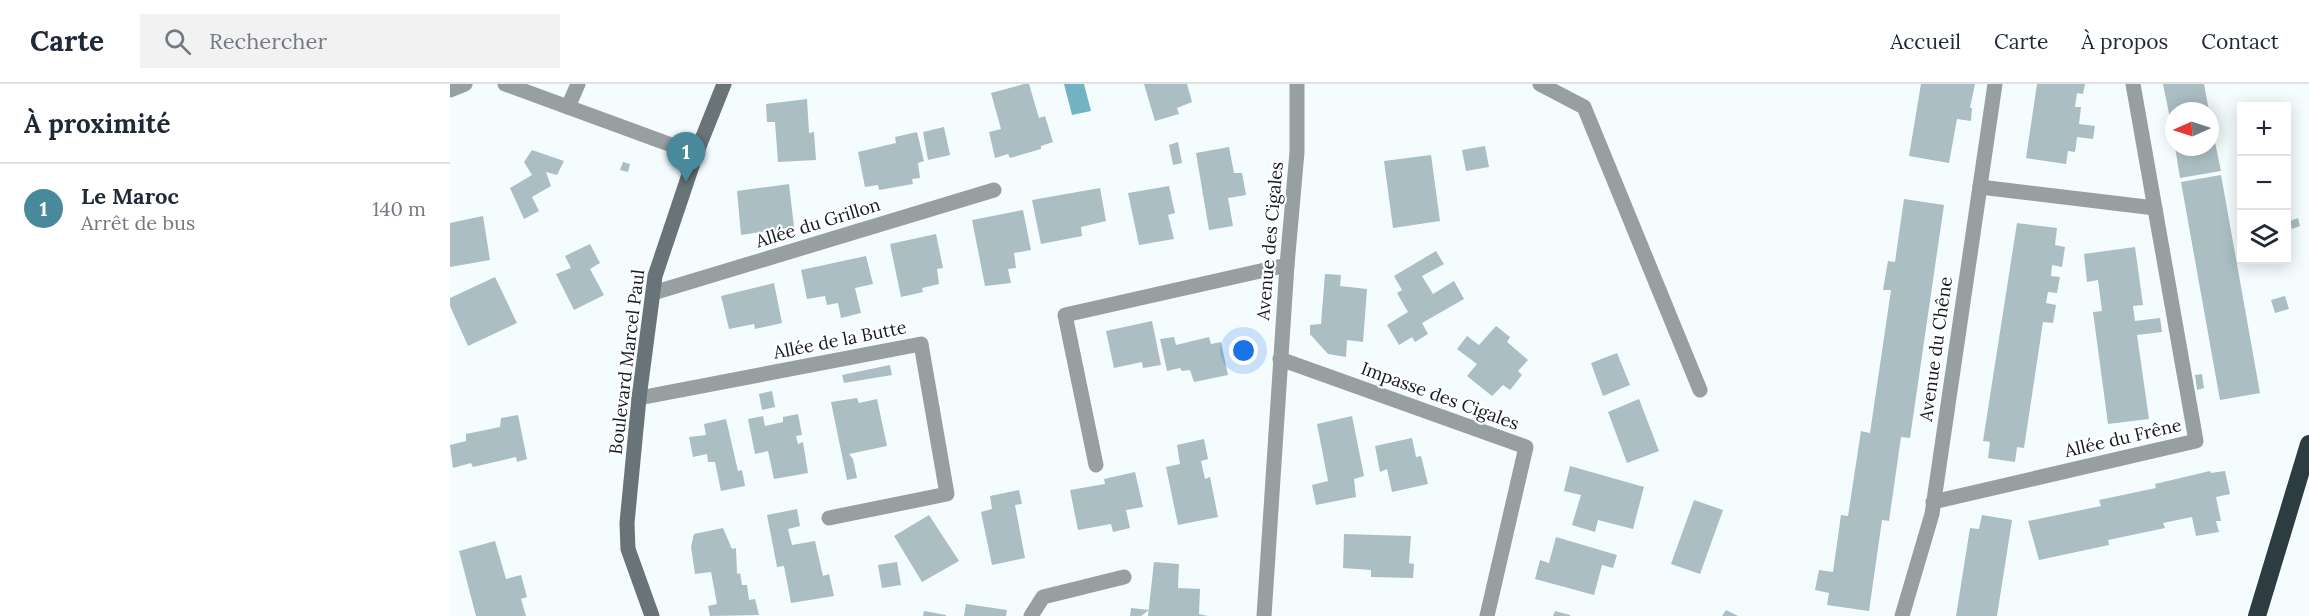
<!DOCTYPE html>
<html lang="fr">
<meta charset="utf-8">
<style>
:root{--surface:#fff;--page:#f2f2f3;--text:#1f2937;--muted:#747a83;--line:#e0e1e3;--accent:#488a9b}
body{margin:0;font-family:Lora,serif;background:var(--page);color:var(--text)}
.controls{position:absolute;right:18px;top:18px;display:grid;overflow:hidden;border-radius:0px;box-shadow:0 3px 15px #0003}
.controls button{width:54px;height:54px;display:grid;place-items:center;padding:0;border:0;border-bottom:2px solid var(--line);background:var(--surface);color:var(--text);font:30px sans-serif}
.compass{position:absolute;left:1715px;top:18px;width:54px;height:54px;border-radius:50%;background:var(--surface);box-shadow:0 3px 15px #0003;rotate:267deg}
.you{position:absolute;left:794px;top:267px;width:21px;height:21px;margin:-15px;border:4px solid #fff;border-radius:50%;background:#1a73e8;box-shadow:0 0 0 9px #1a73e833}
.badge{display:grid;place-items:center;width:39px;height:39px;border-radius:50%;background:var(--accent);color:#fff;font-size:20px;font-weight:700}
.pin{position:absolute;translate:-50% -50px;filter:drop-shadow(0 2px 3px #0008)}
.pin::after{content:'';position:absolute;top:32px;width:21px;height:18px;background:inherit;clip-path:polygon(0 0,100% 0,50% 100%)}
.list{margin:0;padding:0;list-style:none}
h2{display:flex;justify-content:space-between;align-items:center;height:78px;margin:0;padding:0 24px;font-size:26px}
h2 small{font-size:20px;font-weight:400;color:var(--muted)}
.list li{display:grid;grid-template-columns:39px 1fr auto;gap:18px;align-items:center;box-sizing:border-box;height:90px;padding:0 24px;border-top:2px solid var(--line)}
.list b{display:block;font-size:22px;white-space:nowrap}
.list p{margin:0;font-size:20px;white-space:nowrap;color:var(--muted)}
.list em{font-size:20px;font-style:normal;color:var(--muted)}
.icon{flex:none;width:33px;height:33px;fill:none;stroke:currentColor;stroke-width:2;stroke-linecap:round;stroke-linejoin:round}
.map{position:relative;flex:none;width:1859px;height:532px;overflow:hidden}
header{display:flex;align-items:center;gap:36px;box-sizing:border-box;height:84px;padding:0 30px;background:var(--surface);border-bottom:2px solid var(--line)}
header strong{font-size:28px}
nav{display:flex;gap:33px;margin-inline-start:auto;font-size:21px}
.search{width:420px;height:54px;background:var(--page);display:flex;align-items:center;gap:15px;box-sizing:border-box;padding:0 21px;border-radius:0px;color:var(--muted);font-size:22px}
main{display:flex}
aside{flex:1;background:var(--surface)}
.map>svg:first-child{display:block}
.water{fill:#71b3c4}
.building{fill:#abbec3}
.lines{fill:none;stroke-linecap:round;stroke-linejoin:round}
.lane{stroke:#979fa1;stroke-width:15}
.street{stroke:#979fa1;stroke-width:15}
.secondary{stroke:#687477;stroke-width:15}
.highway{stroke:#2c3c40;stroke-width:18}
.labels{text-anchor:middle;stroke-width:4.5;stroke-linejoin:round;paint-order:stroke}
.street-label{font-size:18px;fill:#151c1e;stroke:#fff}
</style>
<header>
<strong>Carte</strong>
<div class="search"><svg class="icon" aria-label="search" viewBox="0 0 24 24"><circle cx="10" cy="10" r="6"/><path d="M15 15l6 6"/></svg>Rechercher</div>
<nav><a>Accueil</a><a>Carte</a><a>À propos</a><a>Contact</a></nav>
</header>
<main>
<aside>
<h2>À proximité<small></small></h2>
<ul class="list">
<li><span class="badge">1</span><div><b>Le Maroc</b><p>Arrêt de bus</p></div><em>140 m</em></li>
</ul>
</aside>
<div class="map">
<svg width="1859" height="532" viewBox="0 0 1859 532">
<rect width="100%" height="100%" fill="#f4fcfe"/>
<!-- water -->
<polygon class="water" points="614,0 634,0 641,27 622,31"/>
<!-- building -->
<g class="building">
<polygon points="574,0 579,0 589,34 595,32 603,58 591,62 591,65 560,74 558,70 545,74 539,48 551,45 541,9"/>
<polygon points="694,0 737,0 742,18 727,24 729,30 705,37"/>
<polygon points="1471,0 1525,0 1520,24 1522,24 1521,37 1507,35 1499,79 1459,72"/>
<polygon points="1587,0 1635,0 1633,10 1627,9 1625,23 1631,23 1629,40 1645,42 1643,55 1627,53 1625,68 1618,67 1616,80 1576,74"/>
<polygon points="1713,0 1754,0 1759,27 1724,27 1724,54"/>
<polygon points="357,15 359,49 364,48 366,76 328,78 325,38 317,38 316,20"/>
<polygon points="1761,39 1771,87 1730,94 1725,63 1760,63"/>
<polygon points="494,43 500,71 478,76 473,48"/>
<polygon points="467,48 474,77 468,79 470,94 462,95 463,100 429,106 428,101 415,103 408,68 446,59 445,53"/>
<polygon points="728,58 732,79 723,81 719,61"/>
<polygon points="1035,62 1039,83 1016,87 1012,66"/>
<polygon points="779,63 784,89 792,89 796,111 778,114 783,142 759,146 746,69"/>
<polygon points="82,66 114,77 107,91 96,88 101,102 82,113 89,127 74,135 60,104 82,91 74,78"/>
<polygon points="981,71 990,137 943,144 934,77"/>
<polygon points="173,78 180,80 178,88 170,86"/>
<polygon points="1771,91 1810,309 1770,316 1731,98"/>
<polygon points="339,100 344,143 291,151 287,107"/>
<polygon points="719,102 725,129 718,131 724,155 689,161 678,109"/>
<polygon points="650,104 656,137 631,143 632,152 591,160 582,116"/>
<polygon points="1454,115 1494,121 1460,354 1451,353 1439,437 1432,436 1419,527 1377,521 1379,509 1365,506 1369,486 1383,488 1391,431 1398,432 1411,347 1420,349 1441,206 1433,206 1438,177 1445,178"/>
<polygon points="573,126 581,166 564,169 566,184 558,185 561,199 535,202 522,136"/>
<polygon points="33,132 40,176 0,183 0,139"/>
<polygon points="1848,134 1850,142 1842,145 1840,137"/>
<polygon points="1567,139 1607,144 1605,161 1615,163 1612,183 1602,181 1601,192 1610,193 1607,209 1598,208 1596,219 1606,221 1603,239 1593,238 1574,364 1567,363 1565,378 1538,374 1540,358 1533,357"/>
<polygon points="486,150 493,184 487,185 489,200 472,204 473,208 451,213 440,160"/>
<polygon points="140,160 150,179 140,185 154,211 124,226 106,190 121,184 115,172"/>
<polygon points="1685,163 1693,221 1683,222 1685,237 1710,234 1712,248 1687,251 1699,335 1658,340 1643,228 1652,227 1648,196 1637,198 1634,170"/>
<polygon points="986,167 994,180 972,192 983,210 1004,197 1014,215 972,239 978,250 965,258 962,253 949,261 937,241 958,228 947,209 952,206 944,192"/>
<polygon points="416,172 423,200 405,204 411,229 391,234 388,219 377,221 375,212 357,215 351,186"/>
<polygon points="875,190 891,191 890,202 917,205 913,258 897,256 896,273 878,270 860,250 860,241 871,240"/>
<polygon points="45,193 67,239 18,262 0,222 0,214"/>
<polygon points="324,199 332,239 305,245 304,240 279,245 271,212"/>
<polygon points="1835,212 1839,225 1825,229 1821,216"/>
<polygon points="702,237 711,281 693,284 692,278 664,284 656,247"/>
<polygon points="1046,242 1060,253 1057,258 1078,276 1068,287 1072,291 1060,306 1053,301 1042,312 1017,292 1027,280 1007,265 1017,252 1029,261"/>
<polygon points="724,253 726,261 759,253 761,260 771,258 778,291 744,298 740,286 732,287 730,284 717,287 710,255"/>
<polygon points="1167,269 1180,301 1153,312 1141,279"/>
<polygon points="440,281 442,291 394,299 392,291"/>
<polygon points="1752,290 1754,304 1747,306 1745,291"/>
<polygon points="322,307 325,323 312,326 309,310"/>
<polygon points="407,314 409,319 427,315 437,362 399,370 403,375 407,394 397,396 381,318"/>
<polygon points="1189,315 1209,367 1177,379 1158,328"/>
<polygon points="348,330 352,351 346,352 348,360 353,358 358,389 324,395 318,367 305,370 298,335 313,332 315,342 333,338 333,333"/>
<polygon points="68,331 77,375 67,378 66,373 23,383 21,379 3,384 0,361 16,357 16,350 50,343 51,334"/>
<polygon points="902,332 914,392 904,395 906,413 866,421 862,401 878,397 867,340"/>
<polygon points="276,335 288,387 292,386 295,402 271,407 265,378 258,378 257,370 243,373 239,353 256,351 254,340"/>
<polygon points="962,354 966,373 971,372 978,400 942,408 937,385 930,388 925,362"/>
<polygon points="754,355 758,375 751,377 755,395 760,393 768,433 728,441 716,383 730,380 727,361"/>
<polygon points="1120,382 1194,403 1183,445 1148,436 1145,448 1122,441 1131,411 1114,407"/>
<polygon points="1760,387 1761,389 1775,387 1780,410 1766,413 1771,437 1766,437 1769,448 1746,452 1742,433 1713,439 1715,444 1658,456 1659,461 1589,476 1578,437 1651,422 1649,416 1706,404 1705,400"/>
<polygon points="685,388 693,423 676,426 680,444 663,448 661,440 628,446 620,406 655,400 654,395"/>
<polygon points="569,406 572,420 565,421 575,474 542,481 531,428 542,425 540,412"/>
<polygon points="1244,416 1273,426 1250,490 1221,480"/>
<polygon points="347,425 350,442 338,445 342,461 365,457 373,492 379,490 384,512 341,519 334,482 327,483 317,431"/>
<polygon points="479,431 509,477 472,498 444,452"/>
<polygon points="1532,431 1562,436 1547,532 1506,532 1520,444 1529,445"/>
<polygon points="273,444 282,465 286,464 287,490 290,489 292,501 297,501 299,516 305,515 309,531 260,532 258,522 267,520 261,488 245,490 241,463 244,450"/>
<polygon points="894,450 961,452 959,479 964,480 963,494 921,493 921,486 893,484"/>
<polygon points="1106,453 1167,471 1163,484 1152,481 1144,511 1085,495 1090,476 1099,479"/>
<polygon points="45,457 56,495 71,491 77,513 71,515 76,532 26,532 9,467"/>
<polygon points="447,478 451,501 432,504 428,481"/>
<polygon points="704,478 729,480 728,504 750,505 749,530 758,532 698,532"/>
<polygon points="516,520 557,526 556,532 514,532"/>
<polygon points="681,524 699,526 691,532 680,532"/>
<polygon points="1276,526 1288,532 1272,532"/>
<polygon points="474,527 496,531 496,532 473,532"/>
<polygon points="1105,527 1120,531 1120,532 1103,532"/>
</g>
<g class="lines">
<!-- lane -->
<polyline class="lane" points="203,209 544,106"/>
<!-- street -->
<g class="street">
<polyline points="55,0 246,70"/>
<polyline points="1090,0 1134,23 1250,306"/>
<polyline points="0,6 15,0"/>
<polyline points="118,23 128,0"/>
<polyline points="1530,103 1705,124"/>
<polyline points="830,275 1076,363 1037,532"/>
<polyline points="189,314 471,260 497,410 379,434"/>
<polyline points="646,381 615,231 837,181"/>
<polyline points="1483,418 1746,357 1683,0"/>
<polyline points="581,532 593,513 674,493"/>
<polyline points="814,532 837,181 847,68 847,0"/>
<polyline points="1452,532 1482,430 1545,0"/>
</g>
<!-- secondary -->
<polyline class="secondary" points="202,532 178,465 177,439 189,314 205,192 246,70 274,0"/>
<!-- highway -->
<polyline class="highway" points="1807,532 1859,360"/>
</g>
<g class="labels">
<!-- street labels -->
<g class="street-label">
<text transform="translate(368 139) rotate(-17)" y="6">Allée du Grillon</text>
<text transform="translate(820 157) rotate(-85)" y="6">Avenue des Cigales</text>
<text transform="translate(390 256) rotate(-11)" y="6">Allée de la Butte</text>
<text transform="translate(1486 265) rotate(-82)" y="6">Avenue du Chêne</text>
<text transform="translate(177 278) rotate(-83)" y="6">Boulevard Marcel Paul</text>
<text transform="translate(990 312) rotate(20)" y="6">Impasse des Cigales</text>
<text transform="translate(1673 354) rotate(-13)" y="6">Allée du Frêne</text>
</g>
</g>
</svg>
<div class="controls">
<button>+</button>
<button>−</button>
<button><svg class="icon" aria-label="layers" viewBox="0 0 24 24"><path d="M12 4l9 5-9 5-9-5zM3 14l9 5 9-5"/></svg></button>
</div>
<svg class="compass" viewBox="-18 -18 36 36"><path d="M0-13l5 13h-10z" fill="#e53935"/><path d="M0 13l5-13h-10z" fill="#747a83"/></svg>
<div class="you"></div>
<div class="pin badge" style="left:236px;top:98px">1</div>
</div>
</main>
